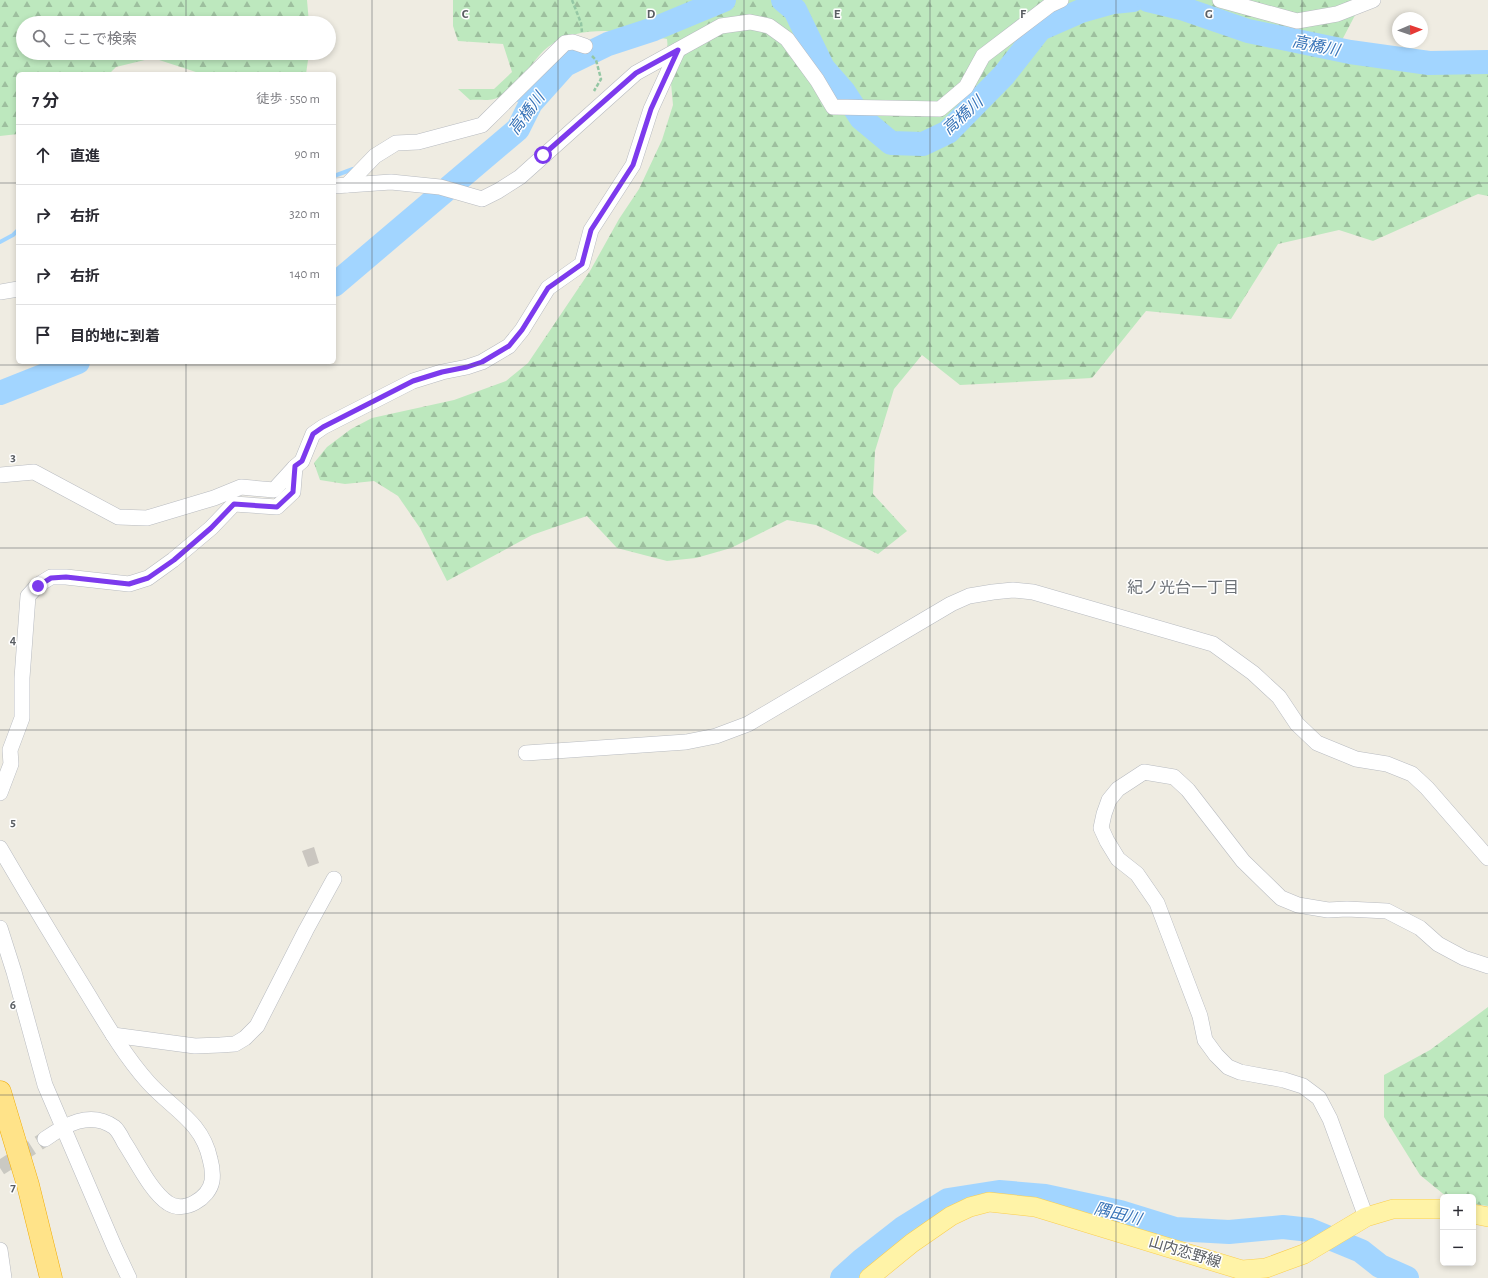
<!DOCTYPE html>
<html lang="ja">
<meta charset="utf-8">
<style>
:root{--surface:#fff;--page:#f7f7f7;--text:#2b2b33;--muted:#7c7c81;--line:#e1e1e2}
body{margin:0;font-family:"Alegreya Sans","Noto Sans JP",sans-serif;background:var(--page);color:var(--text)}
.controls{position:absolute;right:12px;bottom:12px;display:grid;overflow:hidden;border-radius:6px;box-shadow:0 2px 6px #0003}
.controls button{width:36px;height:36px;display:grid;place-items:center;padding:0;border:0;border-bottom:1px solid var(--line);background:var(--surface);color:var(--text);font:20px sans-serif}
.compass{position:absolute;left:1392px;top:12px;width:36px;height:36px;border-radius:50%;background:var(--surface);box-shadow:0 2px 6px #0003;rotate:88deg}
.stop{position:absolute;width:12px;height:12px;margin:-9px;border:3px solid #7c3aed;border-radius:50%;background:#fff}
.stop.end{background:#7c3aed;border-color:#fff;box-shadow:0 1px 4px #0008}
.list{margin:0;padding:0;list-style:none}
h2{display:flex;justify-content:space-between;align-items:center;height:52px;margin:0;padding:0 16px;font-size:17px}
h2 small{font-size:13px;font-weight:400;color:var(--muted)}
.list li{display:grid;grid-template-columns:26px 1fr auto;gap:12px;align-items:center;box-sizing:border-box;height:60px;padding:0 16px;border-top:1px solid var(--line)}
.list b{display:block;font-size:15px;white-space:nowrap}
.list em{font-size:13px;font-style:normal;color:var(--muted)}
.icon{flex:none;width:22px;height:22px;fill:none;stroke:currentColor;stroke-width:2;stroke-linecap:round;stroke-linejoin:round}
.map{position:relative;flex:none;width:1488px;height:1278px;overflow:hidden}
.search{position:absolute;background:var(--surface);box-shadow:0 2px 6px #0003;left:16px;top:16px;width:320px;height:44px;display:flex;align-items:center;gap:10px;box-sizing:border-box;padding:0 14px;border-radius:22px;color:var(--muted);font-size:15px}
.panel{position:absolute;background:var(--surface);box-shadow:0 2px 6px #0003;left:16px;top:72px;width:320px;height:292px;border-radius:6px}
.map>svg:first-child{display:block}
.forest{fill:url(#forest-firs)}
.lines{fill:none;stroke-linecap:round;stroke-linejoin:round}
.stream{stroke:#a2d5ff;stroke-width:4}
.river{stroke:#a2d5ff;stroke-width:24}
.building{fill:#cac6c0}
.minor-tunnel{stroke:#cac9c2;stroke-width:15;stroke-dasharray:15 8;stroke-linecap:butt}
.minor-casing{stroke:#b8bbc0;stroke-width:16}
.major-casing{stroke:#fbce4f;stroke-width:20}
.highway-casing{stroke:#f1ab00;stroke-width:23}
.path{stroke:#94c7a4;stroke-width:2.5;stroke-dasharray:4 2;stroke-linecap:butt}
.minor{stroke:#fff;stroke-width:15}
.major{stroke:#fff3a7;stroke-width:19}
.highway{stroke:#ffe389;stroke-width:22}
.route{stroke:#7c3aed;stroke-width:5}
.grid{fill:none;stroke:#5b5f64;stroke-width:1;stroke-opacity:0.55}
.labels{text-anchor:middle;stroke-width:3;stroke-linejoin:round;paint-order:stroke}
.street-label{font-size:15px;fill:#5b5f64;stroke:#fff}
.water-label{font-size:16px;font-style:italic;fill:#3874b8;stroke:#fff}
.neighbourhood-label{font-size:16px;fill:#6c7177;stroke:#fff}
.grid-label{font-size:13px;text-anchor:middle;font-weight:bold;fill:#5b5f64;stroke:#fff;stroke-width:3;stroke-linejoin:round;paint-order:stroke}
</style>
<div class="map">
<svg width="1488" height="1278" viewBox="0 0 1488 1278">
<defs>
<pattern id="forest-firs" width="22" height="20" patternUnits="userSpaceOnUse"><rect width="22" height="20" fill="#bde8be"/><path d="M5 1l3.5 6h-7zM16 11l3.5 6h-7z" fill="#9dbf9e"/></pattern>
</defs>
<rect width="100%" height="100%" fill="#efece2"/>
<!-- forest -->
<g class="forest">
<polygon points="0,0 307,0 309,23 23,23 23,53 309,53 306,74 202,74 153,58 116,67 109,74 18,74 18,134 0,136"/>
<path d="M453 0H1363L1341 42 1427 54H1488V196L1478 194 1373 241 1339 230 1278 244 1231 319 1146 311 1092 378 960 385 922 355 894 389 875 451 873 494 907 531 878 554 816 525 787 520 731 548 696 558 667 561 617 548 587 516 532 535 447 581 420 528 398 496 374 481 345 484 320 480 314 463 327 447 351 429 372 418 454 400 506 381 528 363 590 271 619 219 639 189 662 140 673 105 667 39C630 32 581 22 548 47 532 59 516 94 494 99 487 101 477 99 470 100L458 89H494L512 72 503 44 458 41 453 26Z"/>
<polygon points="1488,1007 1488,1206 1473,1204 1473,1197 1447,1197 1420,1175 1384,1117 1384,1075 1430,1050"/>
</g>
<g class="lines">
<!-- stream -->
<g class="stream">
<path d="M517 100C539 88 554 51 584 56"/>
<polyline points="334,176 353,169"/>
<polyline points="0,242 13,235 18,230"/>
</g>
<!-- river -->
<g class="river">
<polyline points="783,0 795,10 823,68 844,92 861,118 891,143 923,144 948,132 1004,75 1040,29 1081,11 1113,2 1133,0"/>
<polyline points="1148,0 1181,8 1248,31 1350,52 1429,63 1488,62"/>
<polyline points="334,285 518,129 531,103 565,65 608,44 654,29 724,0"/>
<polyline points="0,393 78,362"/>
<polyline points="842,1278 862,1260 903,1228 948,1200 999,1192 1045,1196 1120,1212 1175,1229 1229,1232 1283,1227 1310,1230 1361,1251 1380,1266 1407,1278"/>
</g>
</g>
<!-- building -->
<polygon class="building" points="314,847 319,863 308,867 302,851"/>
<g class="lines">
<!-- minor-tunnel -->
<polyline class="minor-tunnel" points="0,1168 45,1139"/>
<!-- minor casing -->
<g class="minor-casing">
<g id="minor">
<polyline points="1220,0 1297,21 1337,14 1373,0"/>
<polyline points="347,185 375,156 396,143 418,142 482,125 565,43 573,42 585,46"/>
<polyline points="334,186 391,182 440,187 482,199 498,191 520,177 636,73 721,26 750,22 769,26 787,39 817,80 833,107 940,109 966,87 983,56 1050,5 1061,0"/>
<polyline points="0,292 18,289"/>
<polyline points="0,475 34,472 118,517 147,518 214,498 241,487 274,490 295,467 302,461 313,434 323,427 413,381 442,372 467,367 482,362 509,346 522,330 548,288 582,264 591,230 633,165 651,109 678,50"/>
<polyline points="526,753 686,742 716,736 748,724 951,604 969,596 993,592 1013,590 1033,592 1213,644 1253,673 1279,697 1297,724 1317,743 1356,759 1387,764 1412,774 1427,788 1488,858"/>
<polyline points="0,793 11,764 10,750 22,718 22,678 28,596 38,585 51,577 66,577 129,584 148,578 173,560 211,528 234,504 277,507 293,492 295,467"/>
<path d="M0 848C28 896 57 944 86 991 105 1022 124 1055 148 1082 172 1109 202 1121 210 1159 212 1166 213 1174 212 1181 209 1198 184 1214 168 1203 151 1192 136 1160 124 1142 122 1138 118 1130 114 1127 90 1110 65 1125 45 1139"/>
<polyline points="0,928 14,972 45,1085 114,1246 129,1278"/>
<polyline points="113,1035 195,1046 220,1045 235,1044 245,1038 257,1026 306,930 334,879"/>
<polyline points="1366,1217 1330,1119 1319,1098 1303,1086 1284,1080 1240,1072 1228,1067 1216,1055 1205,1040 1200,1016 1157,903 1137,874 1118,859 1107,841 1101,828 1104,814 1109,800 1118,789 1144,772 1174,777 1188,790 1243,861 1281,898 1298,905 1328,910 1347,909 1387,911 1420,928 1438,944 1464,958 1488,966"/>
<polyline points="0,1250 4,1278"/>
</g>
</g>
<!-- major casing -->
<g class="major-casing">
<g id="major">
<polyline points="1473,1214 1488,1217"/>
<polyline points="869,1278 912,1243 951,1216 970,1207 989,1202 1035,1207 1242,1270 1266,1268 1304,1254 1366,1217 1393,1209 1443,1209"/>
</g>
</g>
<!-- highway casing -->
<g class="highway-casing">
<polyline id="highway" points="0,1092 28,1185 51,1278"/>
</g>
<!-- path -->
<g class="path">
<polyline points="572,0 581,23 582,32"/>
<polyline points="592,56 596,60 601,79 594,91"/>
</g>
<!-- minor -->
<use href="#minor" class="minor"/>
<!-- major -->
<use href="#major" class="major"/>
<!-- highway -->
<use href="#highway" class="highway"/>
</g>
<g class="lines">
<!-- route -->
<polyline class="route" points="38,586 51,578 66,577 129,584 148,578 174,560 211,528 234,504 277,507 293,492 295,466 302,461 313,434 323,427 413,381 442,372 467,367 482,362 509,346 522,330 548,288 582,264 591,230 633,165 651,109 678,50 636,73 543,155"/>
</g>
<!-- grid -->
<path class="grid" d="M186 0V23M372 0V1278M558 0V1278M744 0V1278M930 0V1278M1116 0V1278M1302 0V1278M186 53V74M0 183H18M334 183H1488M186 362V1278M0 365H1488M0 548H1488M0 730H1488M0 913H1488M0 1095H1488"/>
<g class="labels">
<!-- street labels -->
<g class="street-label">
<text transform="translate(1185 1252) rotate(17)" y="5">山内恋野線</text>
</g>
<!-- water labels -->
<g class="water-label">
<text transform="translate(1316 45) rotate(12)" y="6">高橋川</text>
<text transform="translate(526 113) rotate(-53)" y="6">高橋川</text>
<text transform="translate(962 115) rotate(-42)" y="6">高橋川</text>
<text transform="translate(1118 1213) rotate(14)" y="6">隅田川</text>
</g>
<!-- neighbourhood labels -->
<g class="neighbourhood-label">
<text x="1183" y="593">紀ノ光台一丁目</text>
</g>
</g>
<g class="grid-label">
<text x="465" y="18">C</text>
<text x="651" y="18">D</text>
<text x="837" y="18">E</text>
<text x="1023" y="18">F</text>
<text x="1209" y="18">G</text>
<text x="13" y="461">3</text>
<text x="13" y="644">4</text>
<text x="13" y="826">5</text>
<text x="13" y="1009">6</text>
<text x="13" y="1191">7</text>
</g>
</svg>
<div class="controls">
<button>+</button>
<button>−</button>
</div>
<svg class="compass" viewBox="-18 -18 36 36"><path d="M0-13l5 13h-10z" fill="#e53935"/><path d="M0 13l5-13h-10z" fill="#7c7c81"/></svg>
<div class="stop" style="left:543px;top:155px"></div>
<div class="stop end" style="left:38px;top:586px"></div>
<div class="search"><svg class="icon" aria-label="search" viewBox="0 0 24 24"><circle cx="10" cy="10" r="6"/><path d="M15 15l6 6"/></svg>ここで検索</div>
<section class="panel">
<h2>7 分<small>徒歩 · 550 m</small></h2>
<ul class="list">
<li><svg class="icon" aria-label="ahead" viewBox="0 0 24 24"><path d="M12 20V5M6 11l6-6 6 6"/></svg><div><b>直進</b></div><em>90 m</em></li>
<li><svg class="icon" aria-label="right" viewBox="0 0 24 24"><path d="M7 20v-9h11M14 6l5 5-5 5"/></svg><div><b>右折</b></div><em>320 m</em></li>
<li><svg class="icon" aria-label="right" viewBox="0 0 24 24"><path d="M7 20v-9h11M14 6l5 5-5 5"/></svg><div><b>右折</b></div><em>140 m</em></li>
<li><svg class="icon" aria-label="arrive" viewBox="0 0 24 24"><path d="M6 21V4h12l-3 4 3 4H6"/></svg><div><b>目的地に到着</b></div></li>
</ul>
</section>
</div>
